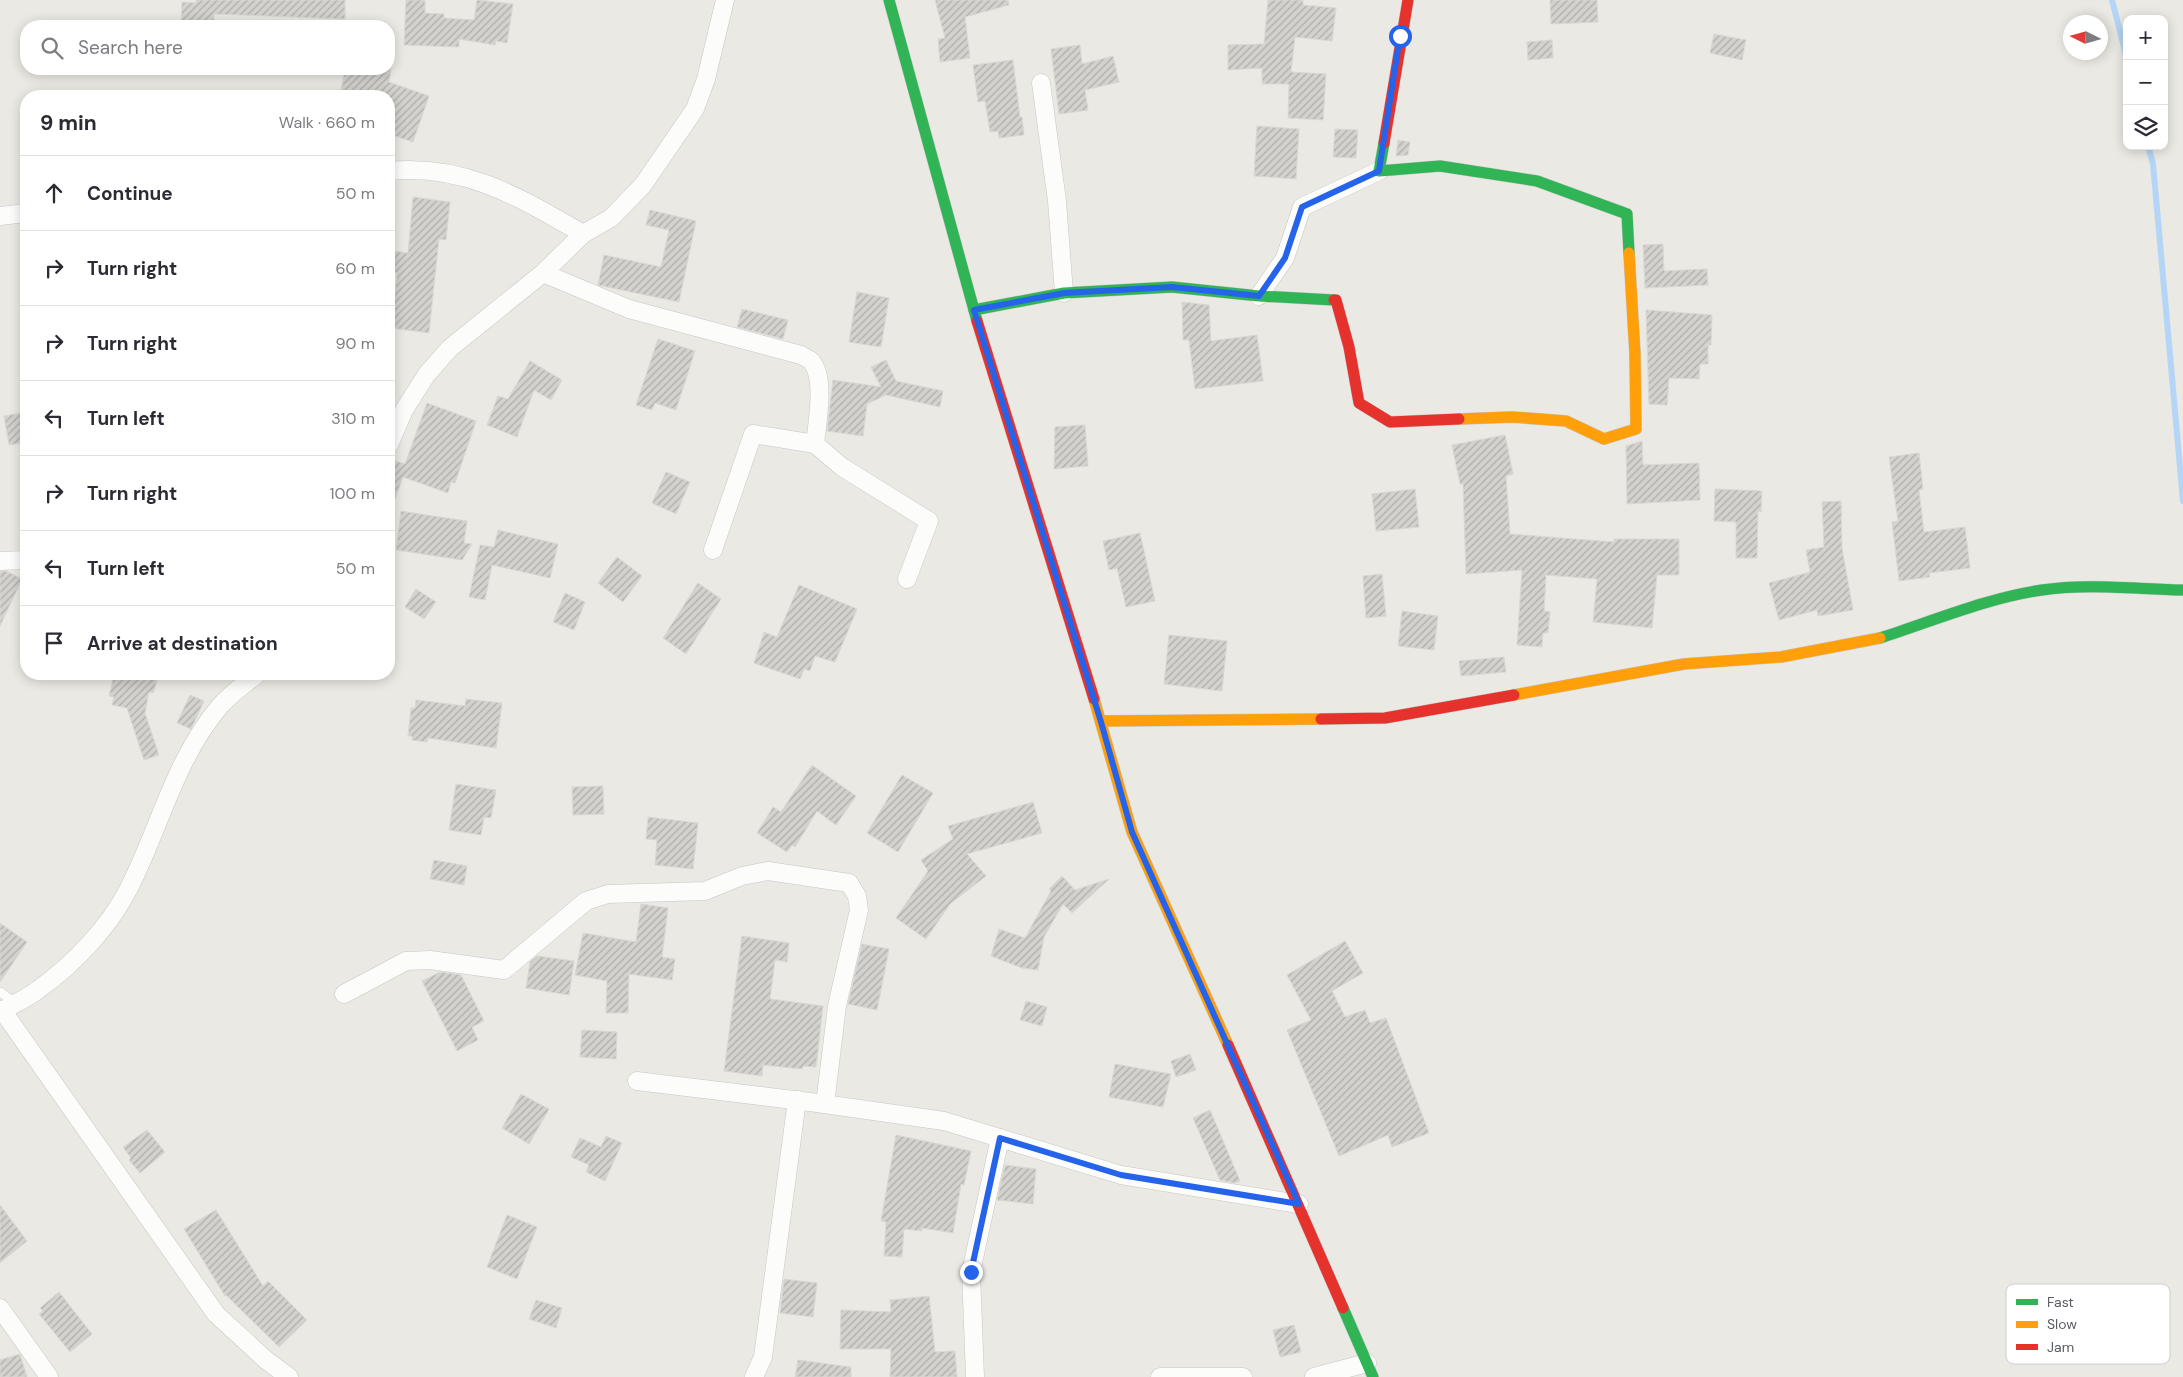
<!DOCTYPE html>
<meta charset="utf-8">
<style>
:root{--surface:#fff;--page:#f2f2f3;--text:#2b2b33;--muted:#7c7c81;--line:#e1e1e2}
body{margin:0;font-family:"DM Sans",sans-serif;background:var(--page);color:var(--text)}
.controls{position:absolute;right:15px;top:15px;display:grid;overflow:hidden;border-radius:10px;box-shadow:0 2px 12px #0003}
.controls button{width:45px;height:45px;display:grid;place-items:center;padding:0;border:0;border-bottom:1px solid var(--line);background:var(--surface);color:var(--text);font:25px sans-serif}
.compass{position:absolute;left:2063px;top:15px;width:45px;height:45px;border-radius:50%;background:var(--surface);box-shadow:0 2px 12px #0003;rotate:275deg}
.stop{position:absolute;width:15px;height:15px;margin:-11px;border:4px solid #2563eb;border-radius:50%;background:#fff}
.stop.end{background:#2563eb;border-color:#fff;box-shadow:0 1px 5px #0008}
.list{margin:0;padding:0;list-style:none}
h2{display:flex;justify-content:space-between;align-items:center;height:65px;margin:0;padding:0 20px;font-size:21px}
h2 small{font-size:16px;font-weight:400;color:var(--muted)}
.list li{display:grid;grid-template-columns:32px 1fr auto;gap:15px;align-items:center;box-sizing:border-box;height:75px;padding:0 20px;border-top:1px solid var(--line)}
.list b{display:block;font-size:19px;white-space:nowrap}
.list em{font-size:16px;font-style:normal;color:var(--muted)}
.icon{flex:none;width:28px;height:28px;fill:none;stroke:currentColor;stroke-width:2;stroke-linecap:round;stroke-linejoin:round}
.map{position:relative;flex:none;width:2183px;height:1377px;overflow:hidden}
.search{position:absolute;background:var(--surface);box-shadow:0 2px 12px #0003;left:20px;top:20px;width:375px;height:55px;display:flex;align-items:center;gap:12px;box-sizing:border-box;padding:0 18px;border-radius:20px;color:var(--muted);font-size:19px}
.panel{position:absolute;background:var(--surface);box-shadow:0 2px 12px #0003;left:20px;top:90px;width:375px;height:590px;border-radius:20px}
.map>svg:first-child{display:block}
.lines{fill:none;stroke-linecap:round;stroke-linejoin:round}
.stream{stroke:#b5d5f7;stroke-width:6}
.building{fill:url(#building-hatch);stroke:#dad8d2}
.lane-casing{stroke:#c6c7c5;stroke-width:10}
.street-casing{stroke:#c6c7c5;stroke-width:19}
.fast-casing{stroke:#c7c8c7;stroke-width:12}
.slow-casing{stroke:#c7c8c7;stroke-width:12}
.jam-casing{stroke:#c7c8c7;stroke-width:12}
.lane{stroke:#fcfcfb;stroke-width:9}
.street{stroke:#fcfcfb;stroke-width:18}
.fast{stroke:#30b455;stroke-width:11}
.slow{stroke:#ff9f0a;stroke-width:11}
.jam{stroke:#e5322d;stroke-width:11}
.route{stroke:#2563eb;stroke-width:6}
.key{fill:#fff;stroke:#cdced0;stroke-width:1}
.key-label{font-size:14px;fill:#595c62}
</style>
<div class="map">
<svg width="2183" height="1377" viewBox="0 0 2183 1377">
<defs>
<pattern id="building-hatch" width="6" height="6" patternUnits="userSpaceOnUse" patternTransform="scale(1.25)"><rect width="6" height="6" fill="#d3d2ce"/><path d="M-1 1l2-2M0 6l6-6M5 7l2-2" fill="none" stroke="#aeaeab"/></pattern>
</defs>
<rect width="100%" height="100%" fill="#eae9e3"/>
<g class="lines">
<!-- stream -->
<g class="stream">
<polyline points="2112,0 2127,59"/>
<polyline points="2148,146 2153,164 2183,501"/>
</g>
</g>
<!-- building -->
<g class="building">
<polygon points="196,0 345,0 345,19 214,14 214,26 181,26 182,2 196,3"/>
<polygon points="406,0 425,0 425,13 444,14 444,18 474,20 477,0 513,4 507,43 496,41 495,45 459,39 459,47 404,45"/>
<polygon points="935,0 1008,0 1009,5 965,17 970,58 940,62 938,39 945,38"/>
<polygon points="1268,0 1303,0 1303,5 1336,8 1332,41 1295,37 1291,72 1326,74 1323,120 1288,118 1289,84 1262,84 1262,68 1228,70 1228,45 1264,44"/>
<polygon points="1550,0 1597,0 1598,22 1551,24"/>
<polygon points="1714,34 1746,40 1742,60 1710,53"/>
<polygon points="1552,40 1553,58 1528,60 1527,42"/>
<polygon points="1080,45 1082,64 1113,56 1119,82 1085,90 1088,110 1059,114 1051,49"/>
<polygon points="1013,60 1020,117 1022,117 1024,135 999,138 998,131 990,132 985,101 978,102 973,65"/>
<polygon points="345,69 391,69 389,82 429,96 413,142 389,134 389,96 340,96"/>
<polygon points="1257,126 1299,129 1296,179 1254,176"/>
<polygon points="1335,129 1358,130 1356,158 1333,157"/>
<polygon points="1398,140 1410,142 1408,155 1396,156"/>
<polygon points="413,197 450,202 446,240 439,239 429,333 391,328 397,273 392,272 393,251 408,253"/>
<polygon points="650,210 696,221 679,302 598,285 604,255 661,267 669,230 646,225"/>
<polygon points="1663,244 1664,271 1707,269 1708,285 1645,288 1643,245"/>
<polygon points="857,292 889,298 881,347 849,342"/>
<polygon points="1182,302 1209,305 1211,341 1257,335 1263,381 1195,389 1189,340 1183,340"/>
<polygon points="742,309 788,320 783,339 737,327"/>
<polygon points="1646,310 1712,315 1711,345 1708,345 1708,364 1700,364 1699,379 1669,378 1667,405 1649,404"/>
<polygon points="658,339 695,351 676,410 655,403 652,410 636,405"/>
<polygon points="886,360 896,381 943,391 940,407 886,395 867,404 863,436 827,431 833,380 881,387 871,367"/>
<polygon points="530,361 562,380 551,400 534,390 517,437 487,425 498,396 508,399"/>
<polygon points="427,403 476,421 455,483 451,482 448,493 403,477 391,510 389,510 389,459 405,464"/>
<polygon points="26,412 26,442 9,445 4,416"/>
<polygon points="1085,425 1088,466 1054,469 1055,427"/>
<polygon points="1505,435 1513,474 1506,476 1510,534 1614,542 1614,539 1679,539 1679,575 1657,575 1652,628 1593,622 1597,579 1546,575 1544,611 1550,612 1548,633 1543,633 1542,647 1517,645 1522,570 1466,574 1463,484 1460,484 1452,445"/>
<polygon points="1642,441 1643,465 1699,463 1700,500 1627,504 1626,446"/>
<polygon points="1919,453 1923,489 1919,490 1924,532 1965,527 1970,568 1929,573 1930,577 1899,581 1892,522 1898,521 1889,457"/>
<polygon points="666,472 690,482 676,514 652,503"/>
<polygon points="1415,489 1419,527 1376,531 1372,494"/>
<polygon points="1715,489 1762,491 1761,512 1758,511 1757,558 1736,558 1736,522 1714,521"/>
<polygon points="1841,501 1842,548 1853,610 1818,616 1817,610 1779,620 1769,583 1810,572 1806,550 1824,547 1822,502"/>
<polygon points="401,511 467,521 464,543 472,544 462,560 396,550"/>
<polygon points="498,530 558,544 550,578 492,565 485,600 469,597 480,545 494,547"/>
<polygon points="1140,533 1155,601 1126,607 1117,568 1109,570 1103,541"/>
<polygon points="617,557 642,576 623,602 598,583"/>
<polygon points="6,571 22,579 0,626 0,572"/>
<polygon points="1382,574 1386,616 1366,618 1363,576"/>
<polygon points="698,583 721,599 686,654 663,638"/>
<polygon points="799,585 857,609 835,662 815,656 810,671 804,669 800,679 754,663 764,632 777,637"/>
<polygon points="416,589 436,602 424,619 405,607"/>
<polygon points="565,593 585,602 574,630 553,622"/>
<polygon points="1402,611 1438,616 1434,650 1398,646"/>
<polygon points="1169,635 1227,641 1222,691 1164,684"/>
<polygon points="1504,657 1506,672 1461,676 1459,661"/>
<polygon points="114,674 159,674 153,693 149,692 145,713 159,755 144,760 127,708 112,705 114,697 109,696"/>
<polygon points="190,695 204,701 191,729 177,723"/>
<polygon points="466,699 502,703 496,748 428,738 427,742 412,740 412,736 408,736 411,708 415,708 416,700 465,706"/>
<polygon points="812,765 856,796 836,825 817,811 795,847 792,845 787,852 757,833 773,807 781,812"/>
<polygon points="902,775 933,793 898,852 867,833"/>
<polygon points="456,784 496,790 491,818 484,817 481,835 449,830"/>
<polygon points="603,786 604,814 573,815 572,787"/>
<polygon points="1033,802 1042,833 967,854 986,876 950,904 926,939 896,918 928,871 921,860 953,839 948,826"/>
<polygon points="648,817 698,823 693,869 655,865 657,840 646,839"/>
<polygon points="434,860 467,866 464,885 430,879"/>
<polygon points="1062,876 1075,890 1109,879 1072,913 1063,904 1044,937 1038,970 1022,968 991,956 999,929 1025,938 1051,891 1049,889"/>
<polygon points="641,904 668,908 662,957 675,959 672,980 629,974 628,1013 606,1013 607,981 575,975 583,933 636,942"/>
<polygon points="0,923 27,942 0,982"/>
<polygon points="742,936 789,943 787,962 775,960 770,999 823,1006 816,1067 803,1066 802,1069 763,1065 762,1076 724,1071"/>
<polygon points="1345,941 1363,973 1332,991 1345,1017 1365,1010 1370,1023 1386,1018 1429,1133 1392,1147 1388,1135 1339,1156 1287,1030 1311,1020 1287,975"/>
<polygon points="862,944 889,949 877,1010 848,1004"/>
<polygon points="537,956 574,961 569,995 526,988 530,962"/>
<polygon points="440,972 461,975 484,1021 472,1027 478,1040 457,1051 422,981"/>
<polygon points="1026,1001 1047,1007 1042,1026 1020,1020"/>
<polygon points="582,1030 617,1032 616,1059 580,1057"/>
<polygon points="1190,1054 1196,1070 1176,1077 1171,1061"/>
<polygon points="1115,1064 1171,1074 1163,1107 1109,1097"/>
<polygon points="521,1094 549,1109 529,1144 502,1128"/>
<polygon points="1210,1110 1240,1181 1235,1183 1220,1180 1193,1118"/>
<polygon points="147,1130 165,1152 140,1173 129,1160 131,1158 123,1147"/>
<polygon points="896,1135 971,1151 964,1185 961,1184 953,1233 922,1228 922,1231 904,1229 902,1257 884,1256 886,1222 881,1221"/>
<polygon points="606,1136 622,1143 605,1181 586,1172 589,1165 571,1157 580,1138 601,1147"/>
<polygon points="1005,1165 1036,1169 1033,1204 997,1200"/>
<polygon points="0,1205 27,1241 0,1263"/>
<polygon points="216,1210 263,1286 268,1281 307,1320 279,1347 226,1295 225,1296 184,1229"/>
<polygon points="507,1215 537,1227 517,1279 487,1267"/>
<polygon points="784,1279 817,1283 813,1317 780,1313"/>
<polygon points="59,1292 92,1334 70,1352 39,1314 43,1311 40,1308"/>
<polygon points="929,1296 935,1352 955,1351 957,1377 890,1377 891,1349 840,1349 841,1310 891,1312 890,1300"/>
<polygon points="536,1300 562,1308 556,1328 529,1319"/>
<polygon points="1294,1325 1301,1352 1280,1357 1273,1330"/>
<polygon points="20,1354 27,1377 0,1377 0,1360"/>
<polygon points="798,1360 851,1367 851,1377 795,1377"/>
</g>
<g class="lines">
<!-- lane casing -->
<g class="lane-casing">
<polyline id="lane" points="0,992 15,1003"/>
</g>
<!-- street casing -->
<g class="street-casing">
<g id="street">
<polyline points="1041,83 1057,201 1064,293"/>
<path d="M389 171C466 164 519 197 583 234"/>
<polyline points="0,216 26,213"/>
<path d="M543 273 629 309 801 355C804 357 809 359 811 361 826 377 817 424 815 444L842 467 929 521 907 579"/>
<polyline points="1259,296 1285,258 1302,207 1379,171"/>
<polyline points="389,445 404,410 427,374 450,348 543,273 583,234 611,218 643,185 695,109 706,79 725,0"/>
<polyline points="713,550 753,434 815,444"/>
<polyline points="0,561 26,560"/>
<polyline points="344,994 406,961 430,960 504,970 586,901 608,894 705,891 742,876 768,871 849,883 857,896 859,910 837,1006 825,1104"/>
<polyline points="2,1010 216,1314 266,1360 289,1377"/>
<path d="M0 1012C13 1004 28 998 39 989 74 964 110 926 129 888 160 827 175 759 220 706 230 694 245 684 257 674"/>
<polyline points="637,1081 810,1102 944,1121 1121,1175 1299,1204"/>
<polyline points="0,1308 49,1377"/>
<polyline points="754,1377 763,1357 797,1100"/>
<polyline points="975,1377 971,1272 1000,1138"/>
<polyline points="1160,1377 1243,1377"/>
<polyline points="1314,1377 1367,1363"/>
</g>
</g>
<!-- fast casing -->
<g class="fast-casing">
<g id="fast">
<polyline points="889,0 977,321"/>
<polyline points="1384,143 1379,171 1440,166 1537,181 1627,214 1629,253"/>
<polyline points="974,310 1064,293 1172,287 1259,296 1334,300"/>
<path d="M1880 638C1933 621 1987 598 2042 590 2088 583 2136 589 2183 590"/>
<polyline points="1343,1308 1373,1377"/>
</g>
</g>
<!-- slow casing -->
<g class="slow-casing">
<g id="slow">
<polyline points="1459,419 1512,417 1566,421 1604,439 1636,429 1635,354 1629,253"/>
<polyline points="1514,695 1684,664 1781,657 1880,638"/>
<polyline points="1094,699 1132,832 1228,1045"/>
<polyline points="1101,721 1321,719"/>
</g>
</g>
<!-- jam casing -->
<g class="jam-casing">
<g id="jam">
<polyline points="1384,143 1408,0"/>
<polyline points="1334,300 1336,300 1349,347 1359,403 1390,422 1459,419"/>
<polyline points="977,321 1094,699"/>
<polyline points="1321,719 1385,718 1514,695"/>
<polyline points="1228,1045 1343,1308"/>
</g>
</g>
<!-- lane -->
<use href="#lane" class="lane"/>
<!-- street -->
<use href="#street" class="street"/>
<!-- fast -->
<use href="#fast" class="fast"/>
<!-- slow -->
<use href="#slow" class="slow"/>
<!-- jam -->
<use href="#jam" class="jam"/>
</g>
<g class="lines">
<!-- route -->
<polyline class="route" points="971,1272 1000,1138 1121,1175 1299,1204 1132,832 1101,722 974,310 1064,293 1172,287 1259,296 1285,258 1302,207 1379,171 1400,36"/>
</g>
<!-- legend -->
<rect x="2006" y="1284" width="164" height="80" rx="8" class="key"/>
<rect x="2016" y="1299" width="22" height="6" fill="#30b455"/>
<rect x="2016" y="1321" width="22" height="7" fill="#ff9f0a"/>
<rect x="2016" y="1344" width="22" height="6" fill="#e5322d"/>
<g class="key-label">
<text x="2047" y="1307">Fast</text>
<text x="2047" y="1329">Slow</text>
<text x="2047" y="1352">Jam</text>
</g>
</svg>
<div class="controls">
<button>+</button>
<button>−</button>
<button><svg class="icon" aria-label="layers" viewBox="0 0 24 24"><path d="M12 4l9 5-9 5-9-5zM3 14l9 5 9-5"/></svg></button>
</div>
<svg class="compass" viewBox="-18 -18 36 36"><path d="M0-13l5 13h-10z" fill="#e53935"/><path d="M0 13l5-13h-10z" fill="#7c7c81"/></svg>
<div class="stop" style="left:1400px;top:36px"></div>
<div class="stop end" style="left:971px;top:1272px"></div>
<div class="search"><svg class="icon" aria-label="search" viewBox="0 0 24 24"><circle cx="10" cy="10" r="6"/><path d="M15 15l6 6"/></svg>Search here</div>
<section class="panel">
<h2>9 min<small>Walk · 660 m</small></h2>
<ul class="list">
<li><svg class="icon" aria-label="ahead" viewBox="0 0 24 24"><path d="M12 20V5M6 11l6-6 6 6"/></svg><div><b>Continue</b></div><em>50 m</em></li>
<li><svg class="icon" aria-label="right" viewBox="0 0 24 24"><path d="M7 20v-9h11M14 6l5 5-5 5"/></svg><div><b>Turn right</b></div><em>60 m</em></li>
<li><svg class="icon" aria-label="right" viewBox="0 0 24 24"><path d="M7 20v-9h11M14 6l5 5-5 5"/></svg><div><b>Turn right</b></div><em>90 m</em></li>
<li><svg class="icon" aria-label="left" viewBox="0 0 24 24"><path d="M17 20v-9H6M10 6l-5 5 5 5"/></svg><div><b>Turn left</b></div><em>310 m</em></li>
<li><svg class="icon" aria-label="right" viewBox="0 0 24 24"><path d="M7 20v-9h11M14 6l5 5-5 5"/></svg><div><b>Turn right</b></div><em>100 m</em></li>
<li><svg class="icon" aria-label="left" viewBox="0 0 24 24"><path d="M17 20v-9H6M10 6l-5 5 5 5"/></svg><div><b>Turn left</b></div><em>50 m</em></li>
<li><svg class="icon" aria-label="arrive" viewBox="0 0 24 24"><path d="M6 21V4h12l-3 4 3 4H6"/></svg><div><b>Arrive at destination</b></div></li>
</ul>
</section>
</div>
